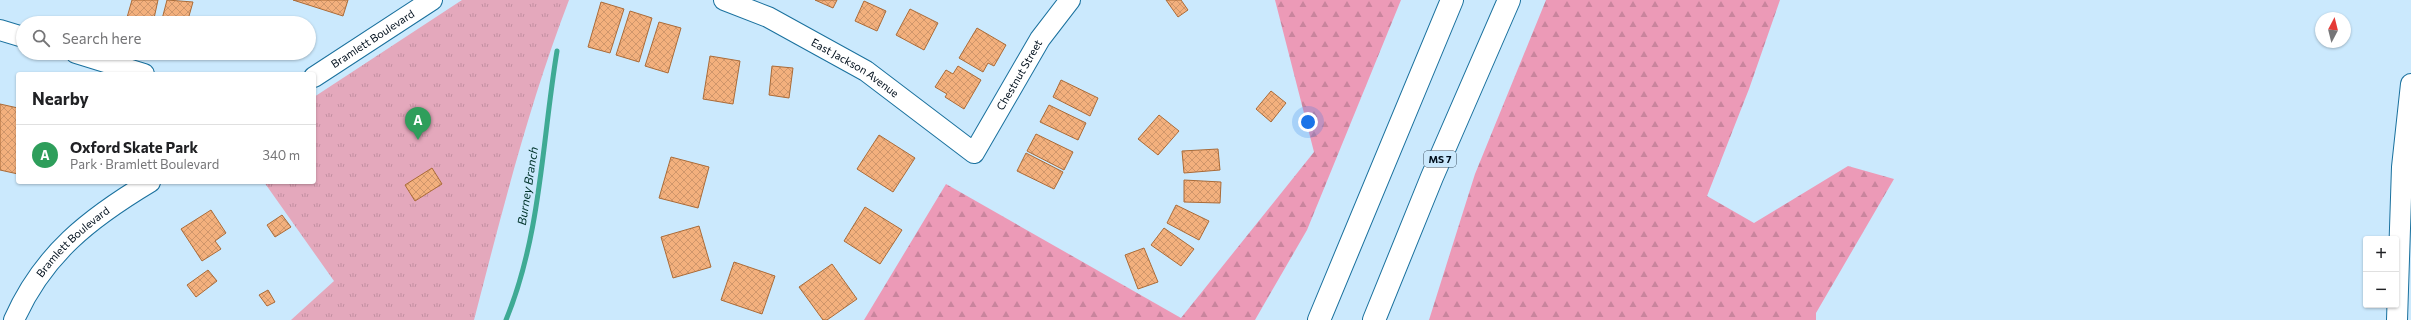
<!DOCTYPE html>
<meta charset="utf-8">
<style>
:root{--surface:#fff;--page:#f2f2f2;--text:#202124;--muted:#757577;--line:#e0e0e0;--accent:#b45309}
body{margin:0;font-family:Commissioner,sans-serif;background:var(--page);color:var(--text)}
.controls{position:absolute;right:12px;bottom:12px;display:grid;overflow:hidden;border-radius:4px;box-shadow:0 1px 3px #0004}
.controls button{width:36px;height:36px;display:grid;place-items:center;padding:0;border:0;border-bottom:1px solid var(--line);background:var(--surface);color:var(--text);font:20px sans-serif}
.compass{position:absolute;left:2315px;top:12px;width:36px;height:36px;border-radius:50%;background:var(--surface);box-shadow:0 1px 3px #0004;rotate:7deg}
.you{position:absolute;left:1308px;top:122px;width:14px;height:14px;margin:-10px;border:3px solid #fff;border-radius:50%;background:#1a73e8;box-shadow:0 0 0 6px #1a73e833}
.badge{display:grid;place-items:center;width:26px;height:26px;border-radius:50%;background:var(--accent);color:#fff;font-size:13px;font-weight:700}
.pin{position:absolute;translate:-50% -33px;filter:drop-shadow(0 1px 2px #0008)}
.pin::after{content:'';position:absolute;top:21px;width:14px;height:12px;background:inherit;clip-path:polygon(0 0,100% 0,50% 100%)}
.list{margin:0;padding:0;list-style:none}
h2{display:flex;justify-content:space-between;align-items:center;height:52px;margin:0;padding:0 16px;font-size:17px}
h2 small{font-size:13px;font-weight:400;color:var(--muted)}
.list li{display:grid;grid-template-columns:26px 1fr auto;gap:12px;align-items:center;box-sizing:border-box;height:60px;padding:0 16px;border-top:1px solid var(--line)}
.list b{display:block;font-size:15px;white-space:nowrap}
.list p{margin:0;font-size:13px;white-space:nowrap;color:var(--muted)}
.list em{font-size:13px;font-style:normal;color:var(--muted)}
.icon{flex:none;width:22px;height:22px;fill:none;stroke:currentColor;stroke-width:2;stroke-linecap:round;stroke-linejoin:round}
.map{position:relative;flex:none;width:2411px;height:320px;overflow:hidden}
.search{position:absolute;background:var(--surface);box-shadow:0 1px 3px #0004;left:16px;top:16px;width:300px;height:44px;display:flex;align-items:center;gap:10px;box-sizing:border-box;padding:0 14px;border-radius:22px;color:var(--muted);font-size:15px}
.panel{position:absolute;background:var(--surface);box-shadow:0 1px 3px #0004;left:16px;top:72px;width:300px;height:112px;border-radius:4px}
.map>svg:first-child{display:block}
.forest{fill:url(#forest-firs)}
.park{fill:url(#park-tufts)}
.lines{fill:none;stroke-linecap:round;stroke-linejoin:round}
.stream{stroke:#3eaa94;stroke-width:5}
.building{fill:url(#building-cross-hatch);stroke:#aa6b38}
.minor-casing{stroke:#1a719e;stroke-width:22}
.highway-casing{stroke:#1a719e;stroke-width:24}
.minor{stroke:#fff;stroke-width:20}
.highway{stroke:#fff;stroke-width:22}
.labels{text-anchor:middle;stroke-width:4;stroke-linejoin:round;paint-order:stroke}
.shield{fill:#cbe9fd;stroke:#3d5060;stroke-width:1}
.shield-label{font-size:10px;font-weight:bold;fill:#000f1c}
.street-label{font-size:11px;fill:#000f1c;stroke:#cbe9fd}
.water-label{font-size:12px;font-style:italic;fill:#01342b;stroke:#cbe9fd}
</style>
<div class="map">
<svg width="2411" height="320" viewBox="0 0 2411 320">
<defs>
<pattern id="forest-firs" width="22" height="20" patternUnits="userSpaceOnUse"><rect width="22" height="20" fill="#ec9ab7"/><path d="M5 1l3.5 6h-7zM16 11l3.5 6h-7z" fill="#c9849d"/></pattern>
<pattern id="park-tufts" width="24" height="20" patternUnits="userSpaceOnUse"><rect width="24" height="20" fill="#e4a8bc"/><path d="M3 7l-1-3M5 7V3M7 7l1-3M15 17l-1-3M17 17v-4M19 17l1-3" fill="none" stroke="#c28fa1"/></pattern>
<pattern id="building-cross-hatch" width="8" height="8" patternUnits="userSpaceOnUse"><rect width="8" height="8" fill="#f3b07d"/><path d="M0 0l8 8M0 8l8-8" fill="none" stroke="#cf966b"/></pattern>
</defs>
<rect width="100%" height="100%" fill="#cbe9fd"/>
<!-- forest -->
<g class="forest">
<polygon points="1275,0 1401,0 1307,230 1255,320 864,320 946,184 1181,318 1314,152"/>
<polygon points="1546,0 1780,0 1749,89 1707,196 1754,223 1848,166 1894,179 1816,313 1816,320 1429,320 1475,174"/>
</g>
<!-- park -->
<path class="park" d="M462 0H569C529 104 502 212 474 320H291L334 281 264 182H314V97Z"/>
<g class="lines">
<!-- stream -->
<path class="stream" d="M506 320C541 235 542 141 557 51"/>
</g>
<!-- building -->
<g class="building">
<polygon points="132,0 158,0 153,23 126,21"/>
<polygon points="167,0 193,2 187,23 161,23"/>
<polygon points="293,0 348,0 343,16"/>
<polygon points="815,0 837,0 833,8"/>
<polygon points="1166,0 1181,0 1188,10 1178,17"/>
<polygon points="864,1 886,11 877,31 855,21"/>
<polygon points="601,2 624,9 610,53 588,47"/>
<polygon points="910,9 938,23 924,50 896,35"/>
<polygon points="630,11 652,18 639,62 616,55"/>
<polygon points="659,22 681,28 668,73 645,66"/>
<polygon points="977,28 1006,45 994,66 988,63 983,72 959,58"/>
<polygon points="710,56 740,61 733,104 703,99"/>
<polygon points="772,66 793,68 789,98 769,95"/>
<polygon points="958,66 981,80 964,109 945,97 947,94 935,87 946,70 953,74"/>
<polygon points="1061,80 1098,98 1090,116 1053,97"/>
<polygon points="1271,91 1286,103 1271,122 1256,109"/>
<polygon points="0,104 18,108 18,174 0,170"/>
<polygon points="1049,105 1086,123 1078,140 1040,122"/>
<polygon points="1159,115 1179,131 1158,155 1138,139"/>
<polygon points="1036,134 1073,152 1064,170 1027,151"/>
<polygon points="879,135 915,158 893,192 857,169"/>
<polygon points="1218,149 1220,170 1184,173 1182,151"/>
<polygon points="1026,153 1063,172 1054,189 1017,171"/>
<polygon points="671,157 709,167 698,208 659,198"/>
<polygon points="432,168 442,184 415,201 405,185"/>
<polygon points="1184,180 1221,182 1220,203 1184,202"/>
<polygon points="1176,205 1209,221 1199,240 1167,223"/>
<polygon points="865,207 902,230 880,264 844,241"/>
<polygon points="211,210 226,233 215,241 221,249 202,261 181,229"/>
<polygon points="282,215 291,227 275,237 267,225"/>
<polygon points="699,226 711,267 673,278 661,237"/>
<polygon points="1164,228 1194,249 1181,266 1151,245"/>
<polygon points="1144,248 1158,282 1138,289 1125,255"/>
<polygon points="734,262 775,276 762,314 721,300"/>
<polygon points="832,264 857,299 827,320 823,320 799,287"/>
<polygon points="208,270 217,281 196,297 187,285"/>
<polygon points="268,290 275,302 267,306 259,295"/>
</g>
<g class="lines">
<!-- minor casing -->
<g class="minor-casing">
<g id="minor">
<path id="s1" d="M724 0 768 17 866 71 974 153 1040 39 1070 0"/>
<polyline points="0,30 23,37"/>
<polyline points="76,53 144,74"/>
<path id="s2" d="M314 77 432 0"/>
<path id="s3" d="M14 320C43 254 90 218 150 182"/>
<polyline points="2397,320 2402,167 2411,84"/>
</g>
</g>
<!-- highway casing -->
<g class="highway-casing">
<g id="highway">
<polyline points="1319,320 1452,0"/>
<polyline points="1374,320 1432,177 1509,0"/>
</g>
</g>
<!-- minor -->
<use href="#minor" class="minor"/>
<!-- highway -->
<use href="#highway" class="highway"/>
</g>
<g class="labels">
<!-- shield labels -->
<rect class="shield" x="1424" y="151" width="32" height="16" rx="3"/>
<g class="shield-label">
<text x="1440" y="163">MS 7</text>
</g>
<!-- street labels -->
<g class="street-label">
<text dy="4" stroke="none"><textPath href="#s2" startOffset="70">Bramlett Boulevard</textPath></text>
<text dy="4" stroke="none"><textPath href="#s1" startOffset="148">East Jackson Avenue</textPath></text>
<text dy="4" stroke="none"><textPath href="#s1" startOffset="385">Chestnut Street</textPath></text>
<text dy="4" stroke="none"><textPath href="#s3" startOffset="99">Bramlett Boulevard</textPath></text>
</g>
<!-- water labels -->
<g class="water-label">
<text transform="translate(528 186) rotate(-81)" y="4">Burney Branch</text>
</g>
</g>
</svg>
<div class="controls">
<button>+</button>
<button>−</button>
</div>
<svg class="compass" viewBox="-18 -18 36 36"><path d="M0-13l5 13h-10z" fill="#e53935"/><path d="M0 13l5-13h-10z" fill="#757577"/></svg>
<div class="you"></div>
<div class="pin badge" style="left:418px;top:140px;background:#2e9e5b">A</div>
<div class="search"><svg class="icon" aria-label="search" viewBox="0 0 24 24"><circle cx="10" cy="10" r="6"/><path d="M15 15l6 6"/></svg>Search here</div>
<section class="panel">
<h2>Nearby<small></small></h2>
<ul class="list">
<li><span class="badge" style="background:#2e9e5b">A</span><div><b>Oxford Skate Park</b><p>Park · Bramlett Boulevard</p></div><em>340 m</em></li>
</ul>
</section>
</div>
